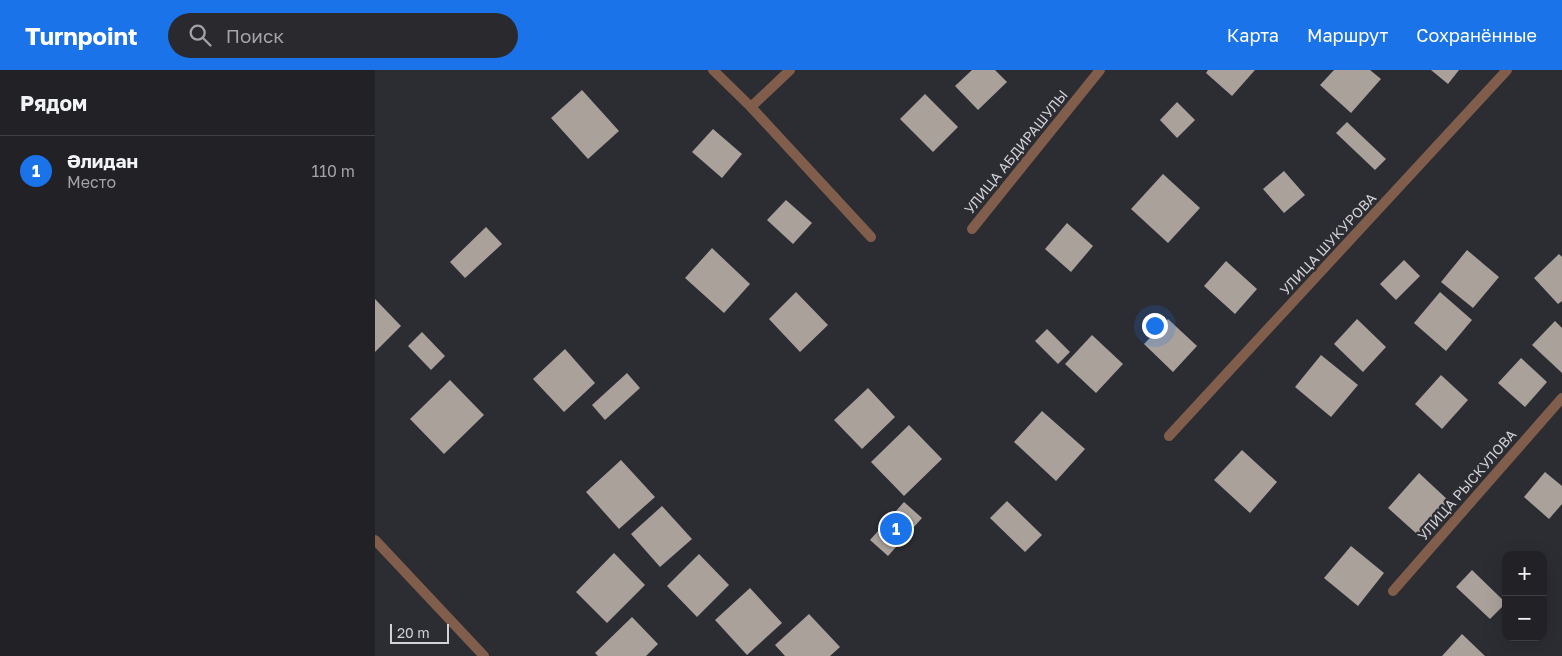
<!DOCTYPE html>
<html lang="ru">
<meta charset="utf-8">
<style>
:root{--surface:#212126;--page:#29292e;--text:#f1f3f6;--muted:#a2a3a7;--line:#3e3e43;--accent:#1a73e8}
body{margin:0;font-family:"Golos Text",sans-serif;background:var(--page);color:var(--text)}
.controls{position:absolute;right:15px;bottom:15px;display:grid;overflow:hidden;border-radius:10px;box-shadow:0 5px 20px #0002}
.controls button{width:45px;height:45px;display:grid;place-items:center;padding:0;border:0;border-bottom:1px solid var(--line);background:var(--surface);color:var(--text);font:25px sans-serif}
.scale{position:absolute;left:15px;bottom:12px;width:59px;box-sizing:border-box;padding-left:5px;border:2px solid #d1d1d6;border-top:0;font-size:14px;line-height:18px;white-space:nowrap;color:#d1d1d6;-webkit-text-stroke:4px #2c2c33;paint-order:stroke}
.you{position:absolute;left:779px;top:255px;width:18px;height:18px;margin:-12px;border:4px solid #fff;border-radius:50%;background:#1a73e8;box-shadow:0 0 0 8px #1a73e833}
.badge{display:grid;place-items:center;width:32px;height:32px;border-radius:50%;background:var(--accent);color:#fff;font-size:16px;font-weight:700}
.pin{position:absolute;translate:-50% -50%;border:2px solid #fff;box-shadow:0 1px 5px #0006}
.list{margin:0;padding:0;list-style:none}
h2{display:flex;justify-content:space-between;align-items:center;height:65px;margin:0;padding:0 20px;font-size:21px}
h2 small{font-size:16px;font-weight:400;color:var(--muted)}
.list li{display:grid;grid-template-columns:32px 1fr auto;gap:15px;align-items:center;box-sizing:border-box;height:70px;padding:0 20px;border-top:1px solid var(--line)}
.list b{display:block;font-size:19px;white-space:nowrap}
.list p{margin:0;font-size:16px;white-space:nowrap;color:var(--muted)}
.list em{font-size:16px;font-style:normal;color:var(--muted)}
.icon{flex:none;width:28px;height:28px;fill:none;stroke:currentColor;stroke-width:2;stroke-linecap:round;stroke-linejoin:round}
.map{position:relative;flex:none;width:1187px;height:586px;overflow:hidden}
header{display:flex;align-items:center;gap:30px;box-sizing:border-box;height:70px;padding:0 25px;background:var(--accent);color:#fff}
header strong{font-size:24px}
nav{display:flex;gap:28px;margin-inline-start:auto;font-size:18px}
.search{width:350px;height:45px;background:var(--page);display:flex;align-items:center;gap:12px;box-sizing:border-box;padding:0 18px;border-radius:28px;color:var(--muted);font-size:19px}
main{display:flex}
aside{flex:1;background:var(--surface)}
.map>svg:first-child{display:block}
.building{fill:#aaa19b}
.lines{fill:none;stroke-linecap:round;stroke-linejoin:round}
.minor{stroke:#815d4c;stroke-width:10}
.labels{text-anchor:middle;stroke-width:5;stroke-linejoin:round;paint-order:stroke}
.street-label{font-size:14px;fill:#d1d1d6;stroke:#2c2c33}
</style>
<header>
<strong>Turnpoint</strong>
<div class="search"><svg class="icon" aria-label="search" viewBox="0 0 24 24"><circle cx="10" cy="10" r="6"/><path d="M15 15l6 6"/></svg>Поиск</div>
<nav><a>Карта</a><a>Маршрут</a><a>Сохранённые</a></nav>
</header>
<main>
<aside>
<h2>Рядом<small></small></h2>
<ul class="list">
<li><span class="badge">1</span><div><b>Әлидан</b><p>Место</p></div><em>110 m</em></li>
</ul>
</aside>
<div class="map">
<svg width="1187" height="586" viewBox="0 0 1187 586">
<rect width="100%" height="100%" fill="#2c2c33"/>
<!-- building -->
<g class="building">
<polygon points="597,0 620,0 632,12 603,40 580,16"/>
<polygon points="833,0 880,0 857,26 831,3"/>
<polygon points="959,0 995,0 1006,9 976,43 945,15"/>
<polygon points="1056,0 1084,0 1073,14"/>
<polygon points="207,20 244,61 213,89 176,48"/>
<polygon points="550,24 583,57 558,82 525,49"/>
<polygon points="802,32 820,50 802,68 785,50"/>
<polygon points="972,52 1011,89 1000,100 961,63"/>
<polygon points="338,59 367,84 347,108 317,82"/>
<polygon points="909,101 930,125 909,143 888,119"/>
<polygon points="788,104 825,138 793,173 756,139"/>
<polygon points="411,130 437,153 418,174 392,150"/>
<polygon points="692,153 718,176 696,202 670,179"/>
<polygon points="111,157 127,174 90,208 75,192"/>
<polygon points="337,178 375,214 349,243 310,208"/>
<polygon points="1092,180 1124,207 1098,238 1066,212"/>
<polygon points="1184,184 1187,187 1187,231 1183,234 1159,208"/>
<polygon points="1029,190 1045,206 1021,230 1005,214"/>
<polygon points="851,191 882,219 860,244 829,216"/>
<polygon points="421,222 453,255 425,282 394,249"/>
<polygon points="1065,222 1097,250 1071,281 1039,253"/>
<polygon points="0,229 26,256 0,282"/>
<polygon points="793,249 822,276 798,302 769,274"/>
<polygon points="982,249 1011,277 988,302 959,274"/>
<polygon points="1180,251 1187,258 1187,303 1157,275"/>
<polygon points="672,259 695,282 683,294 660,271"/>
<polygon points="47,262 70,286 56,300 33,276"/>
<polygon points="717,265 748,294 721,323 690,294"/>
<polygon points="190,279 220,313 189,342 158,309"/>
<polygon points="946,285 983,315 956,347 920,317"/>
<polygon points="1146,288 1172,312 1150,337 1123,313"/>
<polygon points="252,303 265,318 230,350 217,335"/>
<polygon points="1066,305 1093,330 1067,359 1040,334"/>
<polygon points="75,310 109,345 69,384 35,349"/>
<polygon points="493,318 520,347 487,379 459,350"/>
<polygon points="667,341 710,379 681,411 639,372"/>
<polygon points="534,355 567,389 529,426 496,392"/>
<polygon points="867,380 902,412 875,443 839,410"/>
<polygon points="246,390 280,427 244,459 211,422"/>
<polygon points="1170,402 1187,416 1187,434 1174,449 1149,427"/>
<polygon points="1044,403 1074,431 1043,465 1013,438"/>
<polygon points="632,431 667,465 650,482 615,448"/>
<polygon points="529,432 547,448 513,486 495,470"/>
<polygon points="287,436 317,469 285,497 256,464"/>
<polygon points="976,476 1009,503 983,536 949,508"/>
<polygon points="239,483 270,515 232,553 201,522"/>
<polygon points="324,484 354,515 322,547 292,516"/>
<polygon points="1097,500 1131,533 1115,549 1081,517"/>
<polygon points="375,518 407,553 372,585 340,550"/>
<polygon points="434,544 465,577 455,586 410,586 400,575"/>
<polygon points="257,547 283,574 271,586 223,586 220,583"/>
<polygon points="1087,564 1110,586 1067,586"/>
</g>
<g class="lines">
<!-- minor -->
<g class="minor">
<polyline points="338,0 376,37 496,167"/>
<polyline points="376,37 415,0"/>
<polyline points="597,159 725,0"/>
<polyline points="794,366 1132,0"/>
<polyline points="0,470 109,586"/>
<polyline points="1018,521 1187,328"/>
</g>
</g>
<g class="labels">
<!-- street labels -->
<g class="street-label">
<text transform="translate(641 82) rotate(-51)" y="5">УЛИЦА АБДИРАШУЛЫ</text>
<text transform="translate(953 174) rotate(-47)" y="5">УЛИЦА ШУКУРОВА</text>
<text transform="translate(1092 415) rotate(-49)" y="5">УЛИЦА РЫСКУЛОВА</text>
</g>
</g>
</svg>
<div class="controls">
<button>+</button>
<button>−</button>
</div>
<div class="scale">20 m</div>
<div class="you"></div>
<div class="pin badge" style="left:521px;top:459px">1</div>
</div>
</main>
